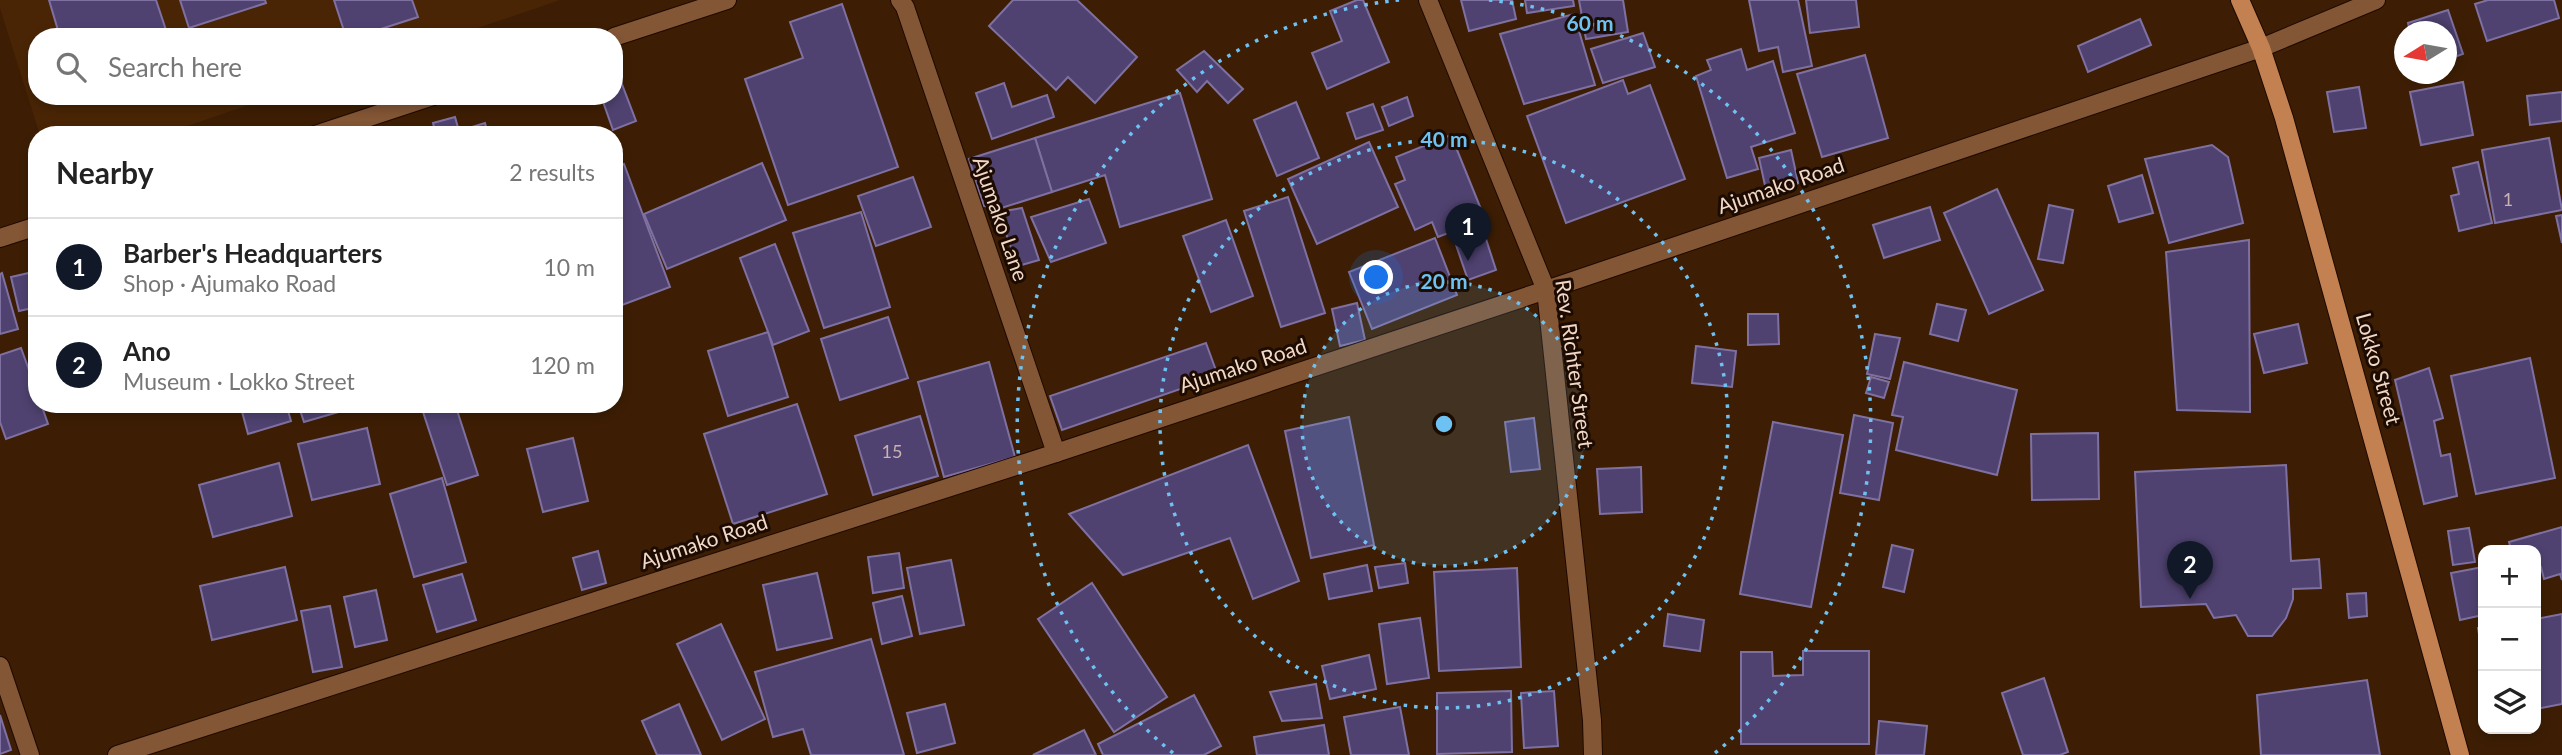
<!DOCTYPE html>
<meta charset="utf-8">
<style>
:root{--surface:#fff;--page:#f6f6f6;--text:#222;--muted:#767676;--line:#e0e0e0;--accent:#111827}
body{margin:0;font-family:Lato,sans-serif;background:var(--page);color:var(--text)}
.controls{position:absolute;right:21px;bottom:21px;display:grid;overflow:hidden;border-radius:14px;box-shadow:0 4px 10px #0003}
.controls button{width:63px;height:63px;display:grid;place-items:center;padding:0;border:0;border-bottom:2px solid var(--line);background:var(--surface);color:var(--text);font:35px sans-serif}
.compass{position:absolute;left:2394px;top:21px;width:63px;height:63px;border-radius:50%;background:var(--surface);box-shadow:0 4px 10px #0003;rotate:259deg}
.you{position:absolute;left:1377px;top:278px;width:24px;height:24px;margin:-18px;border:5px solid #fff;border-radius:50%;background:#1a73e8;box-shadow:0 0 0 10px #1a73e833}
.badge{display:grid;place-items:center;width:46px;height:46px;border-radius:50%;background:var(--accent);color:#fff;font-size:23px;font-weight:700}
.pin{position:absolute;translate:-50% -58px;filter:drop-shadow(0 2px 4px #0008)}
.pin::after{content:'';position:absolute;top:37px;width:24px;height:21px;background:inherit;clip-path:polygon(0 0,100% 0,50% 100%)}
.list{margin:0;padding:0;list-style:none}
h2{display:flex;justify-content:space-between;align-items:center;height:91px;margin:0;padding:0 28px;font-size:30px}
h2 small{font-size:23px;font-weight:400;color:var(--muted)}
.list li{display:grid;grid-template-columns:46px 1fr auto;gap:21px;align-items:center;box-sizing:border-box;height:98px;padding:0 28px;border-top:2px solid var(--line)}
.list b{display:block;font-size:26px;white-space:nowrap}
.list p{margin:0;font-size:23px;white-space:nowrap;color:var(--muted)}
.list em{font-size:23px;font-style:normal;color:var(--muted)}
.icon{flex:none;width:38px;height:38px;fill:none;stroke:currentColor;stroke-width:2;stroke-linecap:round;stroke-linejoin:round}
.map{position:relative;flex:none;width:2562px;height:755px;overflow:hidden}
.search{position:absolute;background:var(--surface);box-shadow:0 4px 10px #0003;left:28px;top:28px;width:595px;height:77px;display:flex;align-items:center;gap:18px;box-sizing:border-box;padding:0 24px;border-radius:28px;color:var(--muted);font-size:26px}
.panel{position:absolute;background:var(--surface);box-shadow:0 4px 10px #0003;left:28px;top:126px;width:595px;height:287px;border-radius:28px}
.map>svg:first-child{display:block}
.built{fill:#492505}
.building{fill:#4f4270;stroke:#7e71a2;stroke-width:2}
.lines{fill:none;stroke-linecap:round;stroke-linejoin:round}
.minor-casing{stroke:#1e0900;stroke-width:20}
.major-casing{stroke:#1e0900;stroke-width:20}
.minor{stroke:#835635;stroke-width:18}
.major{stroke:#c38151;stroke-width:18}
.ring{fill:none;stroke:#6ec2f3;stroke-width:3.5;stroke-dasharray:3.5 7}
.labels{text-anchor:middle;stroke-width:6;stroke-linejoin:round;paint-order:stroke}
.number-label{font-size:18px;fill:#cab2b1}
.street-label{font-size:21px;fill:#f3d8c7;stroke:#1c0b01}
.centre{fill:#6ec2f3;stroke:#1c0b01;stroke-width:3.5}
.ring-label{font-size:21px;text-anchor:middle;font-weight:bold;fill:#6ec2f3;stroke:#1c0b01;stroke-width:6;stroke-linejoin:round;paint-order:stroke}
</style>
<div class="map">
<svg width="2562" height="755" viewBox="0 0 2562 755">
<rect width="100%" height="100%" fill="#3d1e04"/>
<!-- built -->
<polygon class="built" points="0,0 560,0 451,37 37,37 37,96 275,96 161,135 40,135 0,8"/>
<!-- building -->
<g class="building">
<polygon points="49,0 156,0 167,33 155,37 60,37"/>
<polygon points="180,0 265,0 266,3 189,28"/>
<polygon points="334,0 412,0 418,17 356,37 346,37"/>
<polygon points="1013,0 1077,0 1137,57 1095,103 1068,77 1056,90 989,26"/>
<polygon points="1357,0 1363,0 1389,62 1327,89 1312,53 1342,41 1330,11"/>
<polygon points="1461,0 1512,0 1516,19 1469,31"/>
<polygon points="1525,0 1573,0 1574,6 1527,13"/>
<polygon points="1579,0 1623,0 1628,32 1586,39"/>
<polygon points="1749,0 1798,0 1812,66 1783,72 1778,47 1759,51"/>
<polygon points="1806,0 1856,0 1859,27 1810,33"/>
<polygon points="2488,0 2554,0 2559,18 2487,41 2475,4"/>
<polygon points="842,4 898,167 788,205 745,79 803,58 790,22"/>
<polygon points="2448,10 2463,54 2446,60 2446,32 2410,32 2408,23"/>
<polygon points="1574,14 1595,85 1524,104 1500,34"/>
<polygon points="2140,19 2151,45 2088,72 2078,46"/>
<polygon points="1643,33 1655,67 1603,83 1591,49"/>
<polygon points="1741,49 1747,70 1773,61 1795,133 1751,147 1758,169 1727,178 1696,76 1711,70 1707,60"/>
<polygon points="1204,51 1243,89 1228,103 1207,81 1197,92 1177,70"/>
<polygon points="1865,55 1888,138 1822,157 1797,74"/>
<polygon points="620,79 636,121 613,130 601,96 614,96 614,81"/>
<polygon points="1623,80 1628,94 1650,85 1685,179 1566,223 1527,116"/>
<polygon points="2463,82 2473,135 2421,145 2410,92"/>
<polygon points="1004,83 1012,107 1047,95 1054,117 992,139 976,93"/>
<polygon points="2359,87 2366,128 2334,132 2327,92"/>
<polygon points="2562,92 2562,121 2530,125 2527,96"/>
<polygon points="1180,93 1212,199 1120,227 1105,175 1052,192 1035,138"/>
<polygon points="1407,97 1413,116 1389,126 1382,107"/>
<polygon points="1296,102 1319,158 1277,176 1254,120"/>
<polygon points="1373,104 1383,130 1356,139 1347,113"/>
<polygon points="455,117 459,131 485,123 488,135 436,135 433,123"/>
<polygon points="1451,135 1485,219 1438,237 1432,222 1415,230 1395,184 1405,180 1396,157"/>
<polygon points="1035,138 1052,192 998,209 984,206 969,159"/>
<polygon points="2549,138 2562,210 2495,223 2482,150"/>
<polygon points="1369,142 1398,207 1317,244 1288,179"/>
<polygon points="2212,145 2228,157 2243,223 2169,243 2145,159"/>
<polygon points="1791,150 1798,182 1766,190 1759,158"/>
<polygon points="2478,162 2492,223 2459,231 2451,196 2459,194 2453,168"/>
<polygon points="762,163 786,220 667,269 644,214"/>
<polygon points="624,164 670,287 614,308 614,167"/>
<polygon points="2142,175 2153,213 2119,222 2108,186"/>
<polygon points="913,177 931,227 876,246 858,196"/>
<polygon points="1997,189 2043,290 1989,314 1944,213"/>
<polygon points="1288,197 1325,313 1281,327 1244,211"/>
<polygon points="1089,199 1106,243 1051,262 1031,217"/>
<polygon points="2049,205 2073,210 2063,263 2038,259"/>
<polygon points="1930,207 1940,240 1884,258 1873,225"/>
<polygon points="1022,208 1039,260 1018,266 998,212"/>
<polygon points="861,212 890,307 824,328 793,233"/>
<polygon points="2562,215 2562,243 2556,216"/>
<polygon points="1226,220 1253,296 1211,312 1183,236"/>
<polygon points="1485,236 1496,270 1468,280 1456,245"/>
<polygon points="1435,238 1457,295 1372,329 1349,272"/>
<polygon points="2249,240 2250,412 2177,410 2166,252"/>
<polygon points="775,244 809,331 773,345 740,258"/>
<polygon points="37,271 37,307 19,311 11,277"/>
<polygon points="2,273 18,329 0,334 0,274"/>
<polygon points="1357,303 1365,340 1340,346 1332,309"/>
<polygon points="1937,304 1966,310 1958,341 1930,334"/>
<polygon points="1748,314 1778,314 1779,344 1748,345"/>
<polygon points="888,317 908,378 840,400 821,339"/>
<polygon points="2298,324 2307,363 2264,373 2254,334"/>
<polygon points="768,332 788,397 728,416 708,351"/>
<polygon points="1875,334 1900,338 1890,379 1867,374"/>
<polygon points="1206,343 1218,376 1062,430 1050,396"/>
<polygon points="1696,346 1736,351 1732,387 1692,383"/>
<polygon points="21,348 37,392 37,404 41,404 48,424 6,439 0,422 0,355"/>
<polygon points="2530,358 2555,478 2476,494 2451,376"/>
<polygon points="989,362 1015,457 944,477 918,382"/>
<polygon points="1904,362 2017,390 1997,475 1896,450 1903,417 1892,415"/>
<polygon points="2429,368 2443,418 2434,421 2441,456 2450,454 2457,496 2424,504 2395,380"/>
<polygon points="1871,377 1889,382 1884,398 1866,393"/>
<polygon points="240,404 286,404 291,421 248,434"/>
<polygon points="298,404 366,404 304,422"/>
<polygon points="447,404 455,404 478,475 447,485 423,412"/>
<polygon points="797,404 827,494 733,524 704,434"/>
<polygon points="1854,415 1893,423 1879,500 1840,493"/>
<polygon points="920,416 938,476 873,495 855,436"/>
<polygon points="1349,417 1374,545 1311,558 1285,431"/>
<polygon points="1534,418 1540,469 1511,472 1505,422"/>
<polygon points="1773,422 1843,435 1811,607 1740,594"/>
<polygon points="367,428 380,484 312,500 298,444"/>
<polygon points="2098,433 2099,499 2032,500 2031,434"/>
<polygon points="573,438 588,501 543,512 527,449"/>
<polygon points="1248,445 1299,581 1253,599 1230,538 1123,575 1069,514"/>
<polygon points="279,463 292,516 213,537 199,485"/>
<polygon points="2286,465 2291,561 2319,559 2321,588 2293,589 2293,599 2286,618 2272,636 2248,636 2236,615 2214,618 2206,604 2141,607 2135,472"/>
<polygon points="1641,467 1642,512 1600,514 1597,469"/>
<polygon points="442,478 466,562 414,577 390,494"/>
<polygon points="2562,527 2562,580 2560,574 2544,579 2541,567 2536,569 2536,550 2511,550 2509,542"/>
<polygon points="2469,528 2475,562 2453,565 2448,531"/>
<polygon points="1892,545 1913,550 1904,592 1883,587"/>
<polygon points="598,551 606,583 582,590 573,558"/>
<polygon points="899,553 904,588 873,593 868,557"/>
<polygon points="951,560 964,625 920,634 907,568"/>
<polygon points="1405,563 1408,583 1379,588 1375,567"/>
<polygon points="1367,565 1372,591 1329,599 1324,574"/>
<polygon points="285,567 297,620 212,640 200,586"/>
<polygon points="2483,567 2483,615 2460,620 2451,573"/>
<polygon points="1517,568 1521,667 1439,671 1434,572"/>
<polygon points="817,573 832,638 777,650 763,585"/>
<polygon points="462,574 476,620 437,632 423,585"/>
<polygon points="1092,583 1167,697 1114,732 1038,619"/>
<polygon points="376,590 387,640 355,647 344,597"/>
<polygon points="2366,593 2367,616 2349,618 2347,594"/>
<polygon points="902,596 912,636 882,644 873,603"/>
<polygon points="330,606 342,667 313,672 301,611"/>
<polygon points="1668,614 1704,620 1700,651 1664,646"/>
<polygon points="2562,614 2562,704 2536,709 2536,619"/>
<polygon points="1420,618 1429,678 1387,684 1379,624"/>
<polygon points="721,624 765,719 722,740 677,644"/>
<polygon points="2478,628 2483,628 2483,659"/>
<polygon points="871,639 904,755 811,755 803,729 773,737 755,672"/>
<polygon points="1803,651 1869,651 1869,744 1741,744 1741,652 1772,652 1773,676 1803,675"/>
<polygon points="1369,655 1376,689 1330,699 1322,666"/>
<polygon points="2044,678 2068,752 2060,755 2023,755 2002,693"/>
<polygon points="2367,680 2380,755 2261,755 2257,695"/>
<polygon points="1316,684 1322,718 1282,721 1270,692"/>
<polygon points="1511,691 1512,752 1437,754 1437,693"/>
<polygon points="1554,691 1558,746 1524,748 1521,693"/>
<polygon points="1194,695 1221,746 1204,755 1103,755 1098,744"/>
<polygon points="679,704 701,755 657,755 642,721"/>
<polygon points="945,704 955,743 917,753 907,713"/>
<polygon points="1400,707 1409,755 1351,755 1344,717"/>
<polygon points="0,715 11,750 0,754"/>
<polygon points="1879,721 1927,726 1924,755 1876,755"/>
<polygon points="1324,725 1329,755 1257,755 1254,737"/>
<polygon points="1084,730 1096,755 1033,755"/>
</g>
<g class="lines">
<!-- minor casing -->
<g class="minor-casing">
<g id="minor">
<polyline points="900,0 905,7 1056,453"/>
<polyline points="1428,0 1546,290 1592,720 1593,755"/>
<polyline points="614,37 727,0"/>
<polyline points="315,135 433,96"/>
<polyline points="0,238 37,226"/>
<polyline points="0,666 30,755"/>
<polyline points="117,755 1056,453 1546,290 2261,48 2376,0"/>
</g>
</g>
<!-- major casing -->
<g class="major-casing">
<polyline id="major" points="2240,0 2261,48 2284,118 2460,755"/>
</g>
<!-- minor -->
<use href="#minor" class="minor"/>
<!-- major -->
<use href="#major" class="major"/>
</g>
<!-- distance rings -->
<circle cx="1444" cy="424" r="142" fill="#6ec2f3" fill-opacity=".12"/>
<g class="ring">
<circle cx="1444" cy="424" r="142"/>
<circle cx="1444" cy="424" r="284"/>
<path d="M1173 753A426 426 0 0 1 1399 0M1489 0A426 426 0 0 1 1715 753"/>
</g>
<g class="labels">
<!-- number labels -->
<g class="number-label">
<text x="2508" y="206">1</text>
<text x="892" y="458">15</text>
</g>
<!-- street labels -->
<g class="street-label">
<text transform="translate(1781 186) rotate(-19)" y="7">Ajumako Road</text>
<text transform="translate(1000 219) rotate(71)" y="7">Ajumako Lane</text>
<text transform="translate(1574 364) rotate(82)" y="7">Rev. Richter Street</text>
<text transform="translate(1243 366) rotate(-18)" y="7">Ajumako Road</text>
<text transform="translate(2378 369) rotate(74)" y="7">Lokko Street</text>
<text transform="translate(704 542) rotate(-18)" y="7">Ajumako Road</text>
</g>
</g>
<circle cx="1444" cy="424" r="10" class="centre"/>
<g class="ring-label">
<text x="1590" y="31">60 m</text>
<text x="1444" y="147">40 m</text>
<text x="1444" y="289">20 m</text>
</g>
</svg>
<div class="controls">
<button>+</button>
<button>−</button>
<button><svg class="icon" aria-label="layers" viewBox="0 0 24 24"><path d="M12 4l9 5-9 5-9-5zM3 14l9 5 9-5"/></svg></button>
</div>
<svg class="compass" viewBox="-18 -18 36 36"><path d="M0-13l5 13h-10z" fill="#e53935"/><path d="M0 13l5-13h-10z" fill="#767676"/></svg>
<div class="you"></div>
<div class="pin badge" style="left:1468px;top:261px">1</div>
<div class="pin badge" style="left:2190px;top:599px">2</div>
<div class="search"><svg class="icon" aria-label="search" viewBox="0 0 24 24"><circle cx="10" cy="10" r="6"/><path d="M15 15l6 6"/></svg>Search here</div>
<section class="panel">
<h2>Nearby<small>2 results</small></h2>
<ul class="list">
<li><span class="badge">1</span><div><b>Barber's Headquarters</b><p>Shop · Ajumako Road</p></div><em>10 m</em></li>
<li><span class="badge">2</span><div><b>Ano</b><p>Museum · Lokko Street</p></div><em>120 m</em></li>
</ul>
</section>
</div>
